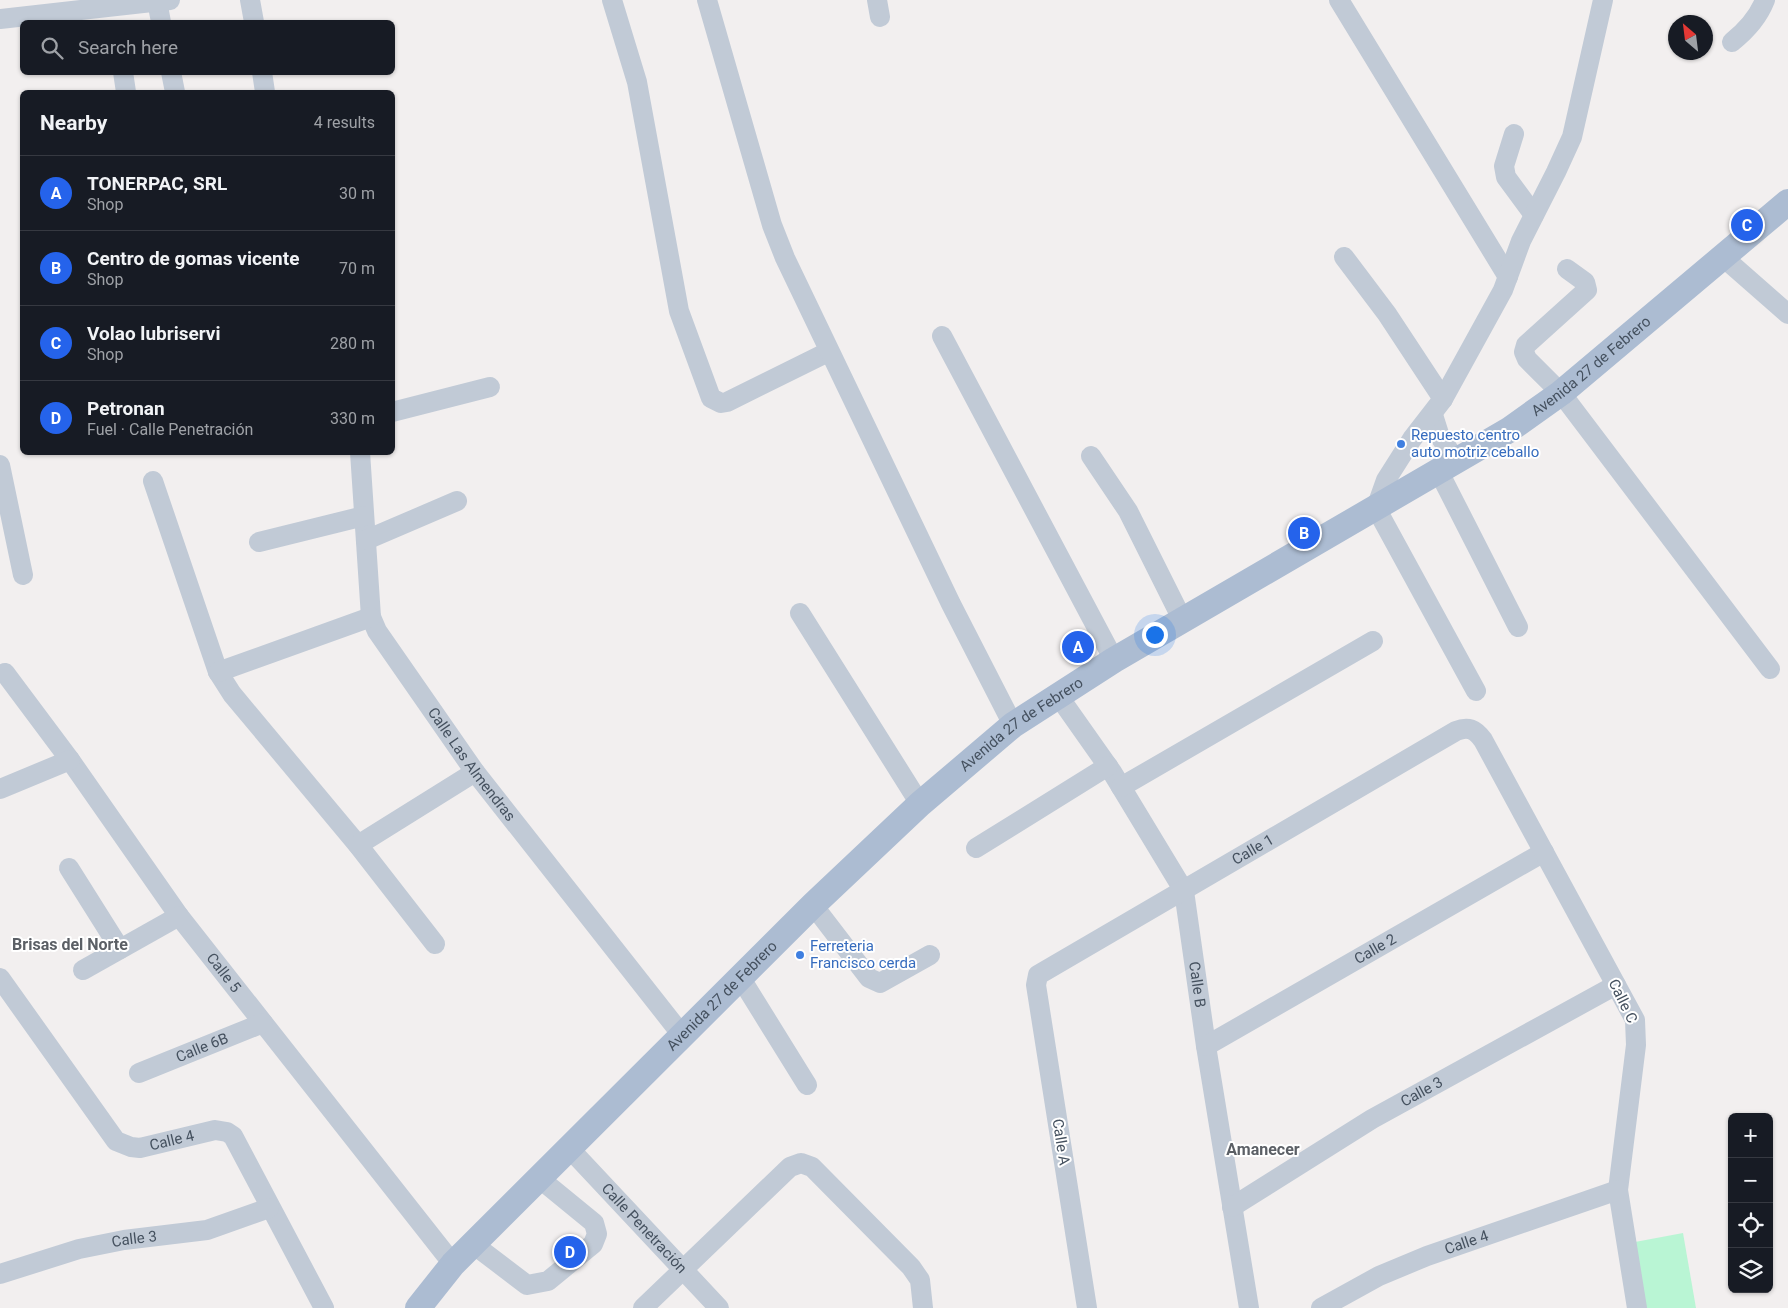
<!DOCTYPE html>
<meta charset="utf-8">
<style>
:root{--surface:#171b24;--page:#242831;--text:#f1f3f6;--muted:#9ea1a6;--line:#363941;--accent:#2563eb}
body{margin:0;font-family:Roboto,sans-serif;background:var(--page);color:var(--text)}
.controls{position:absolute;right:15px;bottom:15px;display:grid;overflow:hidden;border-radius:8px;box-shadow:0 1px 4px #0004}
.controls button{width:45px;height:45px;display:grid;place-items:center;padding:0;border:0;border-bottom:1px solid var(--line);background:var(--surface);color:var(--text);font:25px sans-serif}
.compass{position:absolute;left:1668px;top:15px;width:45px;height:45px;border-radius:50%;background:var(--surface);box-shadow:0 1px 4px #0004;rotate:332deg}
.you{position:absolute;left:1154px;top:634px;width:18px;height:18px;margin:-12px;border:4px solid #fff;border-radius:50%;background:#1a73e8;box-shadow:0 0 0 8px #1a73e833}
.badge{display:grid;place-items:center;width:32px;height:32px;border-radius:50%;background:var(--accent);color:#fff;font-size:16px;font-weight:700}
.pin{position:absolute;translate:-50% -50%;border:2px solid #fff;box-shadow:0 1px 5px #0006}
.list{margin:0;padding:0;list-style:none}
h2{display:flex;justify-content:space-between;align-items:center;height:65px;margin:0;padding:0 20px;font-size:21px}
h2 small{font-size:16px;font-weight:400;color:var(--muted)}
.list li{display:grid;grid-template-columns:32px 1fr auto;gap:15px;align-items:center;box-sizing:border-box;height:75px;padding:0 20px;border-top:1px solid var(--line)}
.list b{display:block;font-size:19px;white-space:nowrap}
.list p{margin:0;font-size:16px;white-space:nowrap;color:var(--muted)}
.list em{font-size:16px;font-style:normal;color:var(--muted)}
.icon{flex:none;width:28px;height:28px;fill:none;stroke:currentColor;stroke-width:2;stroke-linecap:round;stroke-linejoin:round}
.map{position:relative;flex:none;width:1788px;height:1308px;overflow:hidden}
.search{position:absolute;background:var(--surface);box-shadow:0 1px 4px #0004;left:20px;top:20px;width:375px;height:55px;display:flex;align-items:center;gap:12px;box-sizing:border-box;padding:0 18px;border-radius:8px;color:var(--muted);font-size:19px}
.panel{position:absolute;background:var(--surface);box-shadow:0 1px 4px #0004;left:20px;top:90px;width:375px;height:365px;border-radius:8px}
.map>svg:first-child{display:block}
.green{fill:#b9f5d4}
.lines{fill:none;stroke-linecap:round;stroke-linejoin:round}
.minor{stroke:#c1cad6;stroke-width:20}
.major{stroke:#acbcd2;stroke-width:26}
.shop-dot{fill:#3f7fe0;stroke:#fff;stroke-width:2}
.labels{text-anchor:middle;stroke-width:4;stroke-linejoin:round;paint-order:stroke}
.street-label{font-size:15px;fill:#45515f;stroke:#fff}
.shop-label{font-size:15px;fill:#366cbe;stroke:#fff;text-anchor:start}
.neighbourhood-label{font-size:16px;font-weight:bold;fill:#5b5f65;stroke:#fff}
</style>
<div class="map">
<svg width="1788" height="1308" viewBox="0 0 1788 1308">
<rect width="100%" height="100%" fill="#f2efef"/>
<!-- green -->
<polygon class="green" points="1683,1233 1696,1308 1646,1308 1635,1242"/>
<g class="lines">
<!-- minor -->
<g class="minor">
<polyline points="250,0 254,22"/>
<polyline points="612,0 637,82 679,311 711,398 721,403 727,402 828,352"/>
<polyline points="707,0 772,225 785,258 951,604 1013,725"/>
<polyline points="877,0 880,17"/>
<polyline points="1339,0 1508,277"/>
<polyline points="157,1 161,22"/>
<polyline points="0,19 170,0"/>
<path d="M1732 42C1747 30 1758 18 1765 0"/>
<polyline points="123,72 126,92"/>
<polyline points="171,72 175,92"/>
<polyline points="262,72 265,92"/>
<polyline points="1514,134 1504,166 1506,177 1534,215"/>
<polyline points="1344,257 1387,314 1443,399"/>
<polyline points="1723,257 1788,314"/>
<polyline points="1567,269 1585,282 1587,290 1526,345 1524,352 1527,359 1561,393 1770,669"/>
<polyline points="942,336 1114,660"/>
<polyline points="392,412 490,387"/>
<polyline points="1433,415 1440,437 1457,462"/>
<path id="s1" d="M360 452 371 617 377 631 475 772 682 1035"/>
<polyline points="1091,456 1128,511 1183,621"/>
<polyline points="0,465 23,575"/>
<polyline points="1439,472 1518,627"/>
<polyline points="153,481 218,672 232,694 358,845 435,944"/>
<polyline points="366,540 457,501"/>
<polyline points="259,542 364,516"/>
<polyline points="800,613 920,804"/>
<polyline points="218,672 371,617"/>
<path id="s2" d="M5 673 70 760 179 916 453 1264"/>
<polyline points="1476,691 1376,508 1386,480 1412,439 1443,399 1503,290 1521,241 1556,172 1572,137 1603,0"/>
<path id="s3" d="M1057 694 1112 772 1184 891 1206 1046 1249 1308"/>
<polyline points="1121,787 1373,641"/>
<polyline points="0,789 70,760"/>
<polyline points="358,845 475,772"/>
<polyline points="976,848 1108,766"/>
<polyline points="69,868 120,949"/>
<polyline points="813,905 869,978 880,983 930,955"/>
<polyline points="83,970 179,916"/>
<polyline points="740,977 807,1085"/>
<path id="s4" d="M0 978 116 1141 131 1147 140 1148 215 1130 227 1132 233 1136 324 1308"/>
<path id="s5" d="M1206 1046 1544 852"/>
<path id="s6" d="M139 1073 263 1023"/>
<path id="s7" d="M569 1148 719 1308"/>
<path id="s8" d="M1232 1207 1372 1119 1616 985"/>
<polyline points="473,1244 527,1285 548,1281 593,1244 597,1234 594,1223 539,1178"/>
<path id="s9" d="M0 1274 79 1249 124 1240 207 1230 269 1208"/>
<polyline points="643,1308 790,1167 801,1163 812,1167 911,1267 920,1280 923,1308"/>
<path id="s10" d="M1087 1308 1036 985 1038 975 1456 731C1468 726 1475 729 1483 740L1635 1020 1636 1045 1618 1190 1637 1308"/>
<path id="s11" d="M1321 1308 1379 1276 1427 1256 1618 1190"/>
</g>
<!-- major -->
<path class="major" id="s12" d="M418 1308 453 1264 813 905 920 804 1013 725 1114 660 1509 430 1561 393 1788 202"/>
</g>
<!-- markers -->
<g class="shop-dot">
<circle cx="1401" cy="444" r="5"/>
<circle cx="800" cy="955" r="5"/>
</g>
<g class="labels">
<!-- street labels -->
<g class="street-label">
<text dy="5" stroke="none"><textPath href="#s12" startOffset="1515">Avenida 27 de Febrero</textPath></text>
<text dy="5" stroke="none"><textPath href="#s12" startOffset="841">Avenida 27 de Febrero</textPath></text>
<text dy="5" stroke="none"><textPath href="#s1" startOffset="344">Calle Las Almendras</textPath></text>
<text dy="5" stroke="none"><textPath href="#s10" startOffset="586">Calle 1</textPath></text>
<text dy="5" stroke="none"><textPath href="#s5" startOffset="195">Calle 2</textPath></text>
<text dy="5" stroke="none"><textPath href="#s2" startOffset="371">Calle 5</textPath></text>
<text dy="5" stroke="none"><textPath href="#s3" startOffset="329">Calle B</textPath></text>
<text dy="5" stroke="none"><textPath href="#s12" startOffset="436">Avenida 27 de Febrero</textPath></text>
<text transform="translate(1623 1001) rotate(64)" y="5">Calle C</text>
<text dy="5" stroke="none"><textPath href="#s6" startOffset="68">Calle 6B</textPath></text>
<text dy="5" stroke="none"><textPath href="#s8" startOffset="222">Calle 3</textPath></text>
<text dy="5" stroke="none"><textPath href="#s4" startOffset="258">Calle 4</textPath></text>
<text transform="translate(1061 1142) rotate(81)" y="5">Calle A</text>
<text dy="5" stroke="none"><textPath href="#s7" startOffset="110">Calle Penetración</textPath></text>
<text dy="5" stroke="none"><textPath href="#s9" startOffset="139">Calle 3</textPath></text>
<text dy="5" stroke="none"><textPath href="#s11" startOffset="160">Calle 4</textPath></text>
</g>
<!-- shop labels -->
<g class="shop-label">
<text x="1411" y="440">Repuesto centro<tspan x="1411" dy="17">auto motriz ceballo</tspan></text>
<text x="810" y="951">Ferreteria<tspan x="810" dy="17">Francisco cerda</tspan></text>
</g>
<!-- neighbourhood labels -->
<g class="neighbourhood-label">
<text x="70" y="950">Brisas del Norte</text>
<text x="1263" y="1155">Amanecer</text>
</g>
</g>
</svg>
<div class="controls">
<button>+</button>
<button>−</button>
<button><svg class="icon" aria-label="locate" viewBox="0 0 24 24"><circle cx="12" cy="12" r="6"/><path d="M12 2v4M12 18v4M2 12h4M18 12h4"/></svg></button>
<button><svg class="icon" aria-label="layers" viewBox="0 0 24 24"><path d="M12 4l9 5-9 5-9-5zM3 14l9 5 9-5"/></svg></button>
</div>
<svg class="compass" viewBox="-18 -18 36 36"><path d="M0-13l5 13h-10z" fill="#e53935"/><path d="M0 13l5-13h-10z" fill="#9ea1a6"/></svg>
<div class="you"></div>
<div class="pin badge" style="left:1078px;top:647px">A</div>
<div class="pin badge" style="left:1304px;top:533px">B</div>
<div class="pin badge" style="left:1747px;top:225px">C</div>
<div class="pin badge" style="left:570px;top:1252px">D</div>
<div class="search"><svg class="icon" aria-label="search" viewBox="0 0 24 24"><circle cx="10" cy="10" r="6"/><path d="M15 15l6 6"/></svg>Search here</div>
<section class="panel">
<h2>Nearby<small>4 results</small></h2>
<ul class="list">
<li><span class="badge">A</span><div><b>TONERPAC, SRL</b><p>Shop</p></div><em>30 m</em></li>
<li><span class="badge">B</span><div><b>Centro de gomas vicente</b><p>Shop</p></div><em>70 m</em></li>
<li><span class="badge">C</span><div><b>Volao lubriservi</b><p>Shop</p></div><em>280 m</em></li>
<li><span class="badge">D</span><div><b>Petronan</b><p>Fuel · Calle Penetración</p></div><em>330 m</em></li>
</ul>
</section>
</div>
